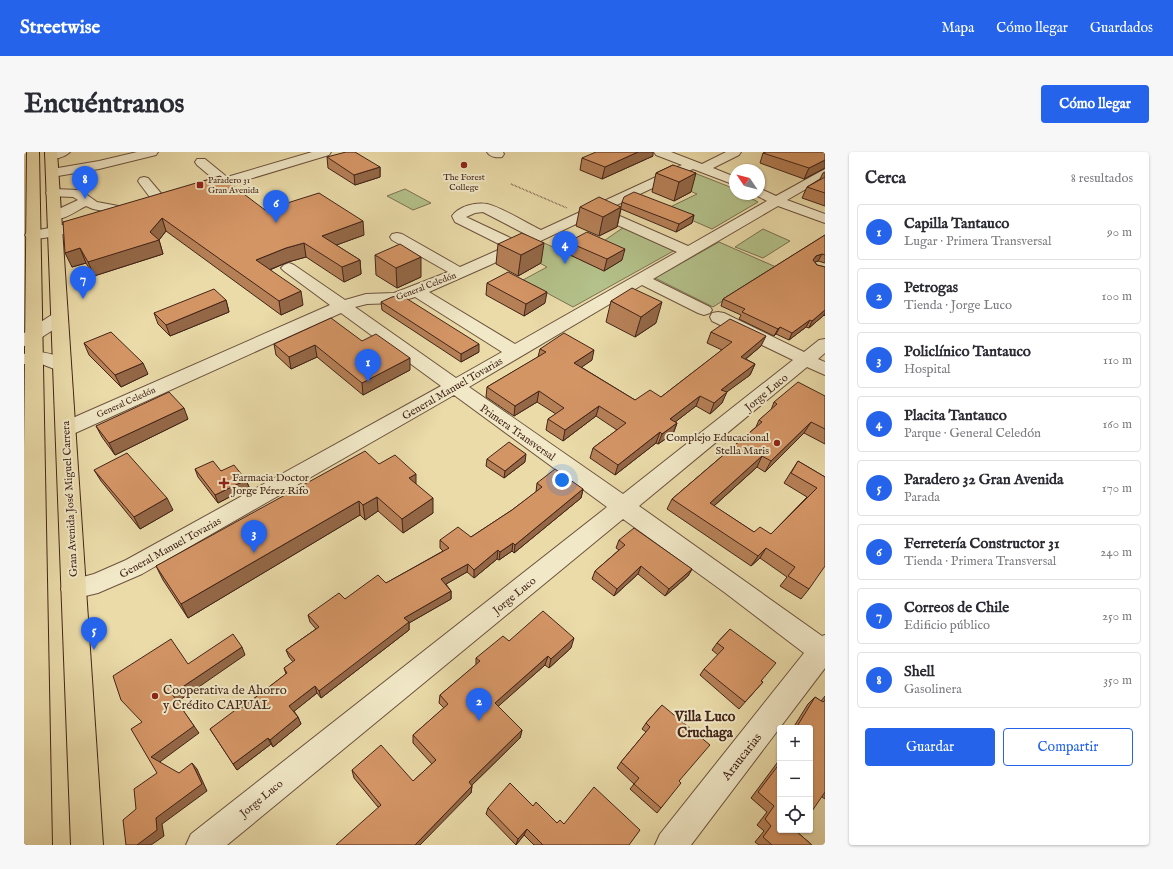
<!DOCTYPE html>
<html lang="es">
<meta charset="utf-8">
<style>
:root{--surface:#fff;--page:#f7f7f7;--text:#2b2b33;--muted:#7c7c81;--line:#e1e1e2;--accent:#2563eb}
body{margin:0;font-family:"IM FELL English",serif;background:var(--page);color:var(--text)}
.controls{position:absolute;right:12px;bottom:12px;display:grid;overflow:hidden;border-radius:4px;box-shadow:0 1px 3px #0004}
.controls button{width:36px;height:36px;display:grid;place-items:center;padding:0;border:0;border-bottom:1px solid var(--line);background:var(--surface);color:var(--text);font:20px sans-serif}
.compass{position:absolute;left:705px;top:12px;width:36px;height:36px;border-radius:50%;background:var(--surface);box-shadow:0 1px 3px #0004;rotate:305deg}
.you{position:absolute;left:538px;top:328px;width:14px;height:14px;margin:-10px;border:3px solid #fff;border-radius:50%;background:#1a73e8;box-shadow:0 0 0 6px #1a73e833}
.badge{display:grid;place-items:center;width:26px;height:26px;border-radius:50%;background:var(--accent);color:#fff;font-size:13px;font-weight:700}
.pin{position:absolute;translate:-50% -33px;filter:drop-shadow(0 1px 2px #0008)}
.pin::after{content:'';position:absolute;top:21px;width:14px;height:12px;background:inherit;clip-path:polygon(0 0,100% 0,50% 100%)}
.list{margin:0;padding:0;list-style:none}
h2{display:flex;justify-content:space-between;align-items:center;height:52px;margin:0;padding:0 16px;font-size:17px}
h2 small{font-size:13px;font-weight:400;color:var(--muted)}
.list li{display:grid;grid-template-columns:26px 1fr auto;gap:12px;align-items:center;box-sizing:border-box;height:56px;margin:0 8px 8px;padding:0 8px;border:1px solid var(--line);border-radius:4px}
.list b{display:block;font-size:15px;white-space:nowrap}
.list p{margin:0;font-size:13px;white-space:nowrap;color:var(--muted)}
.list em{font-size:13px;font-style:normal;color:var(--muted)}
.actions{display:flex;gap:8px;padding:12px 16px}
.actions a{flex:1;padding:9px 0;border:1px solid var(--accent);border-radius:4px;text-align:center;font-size:14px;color:var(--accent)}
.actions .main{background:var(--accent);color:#fff}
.icon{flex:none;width:22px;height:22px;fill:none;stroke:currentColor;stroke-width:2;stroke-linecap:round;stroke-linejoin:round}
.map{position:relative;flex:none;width:801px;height:693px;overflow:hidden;border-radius:4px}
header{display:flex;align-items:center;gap:24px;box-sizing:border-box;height:56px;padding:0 20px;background:var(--accent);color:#fff}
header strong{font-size:19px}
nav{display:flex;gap:22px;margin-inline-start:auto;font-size:14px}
.intro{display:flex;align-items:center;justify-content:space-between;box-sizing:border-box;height:96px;padding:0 24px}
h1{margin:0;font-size:28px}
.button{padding:10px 18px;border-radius:4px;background:var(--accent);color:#fff;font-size:14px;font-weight:700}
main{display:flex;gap:24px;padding:0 24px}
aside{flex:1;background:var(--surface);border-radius:4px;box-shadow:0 1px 3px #0004}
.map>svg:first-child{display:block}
.green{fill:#b4c18a;stroke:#7b7252}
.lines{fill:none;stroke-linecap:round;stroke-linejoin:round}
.minor-casing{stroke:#6c523d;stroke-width:2}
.major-casing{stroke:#422419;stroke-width:2}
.path{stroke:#422419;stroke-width:1.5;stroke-dasharray:0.5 1;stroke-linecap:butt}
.minor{fill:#f1e8c7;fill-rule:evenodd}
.major{fill:#eadba9;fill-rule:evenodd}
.wall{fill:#b68057;stroke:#422419}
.shaded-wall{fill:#946847;stroke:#422419}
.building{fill:#d49565;stroke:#422419}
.poi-dot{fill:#8f2418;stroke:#f1e8c7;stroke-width:1.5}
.labels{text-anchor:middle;stroke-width:4;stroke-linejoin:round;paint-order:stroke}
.far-poi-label{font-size:9px;fill:#422419;stroke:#f1e8c7}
.far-street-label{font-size:9px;fill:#422419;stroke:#f1e8c7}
.street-label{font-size:11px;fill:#422419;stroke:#f1e8c7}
.poi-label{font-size:11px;fill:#422419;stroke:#f1e8c7;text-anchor:end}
.near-poi-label{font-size:13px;fill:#422419;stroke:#f1e8c7;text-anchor:start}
.near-street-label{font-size:13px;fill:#422419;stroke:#f1e8c7}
.near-neighbourhood-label{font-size:14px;font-weight:bold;fill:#422419;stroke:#f1e8c7}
</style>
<header>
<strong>Streetwise</strong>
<nav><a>Mapa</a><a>Cómo llegar</a><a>Guardados</a></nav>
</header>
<div class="intro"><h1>Encuéntranos</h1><a class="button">Cómo llegar</a></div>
<main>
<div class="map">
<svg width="801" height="693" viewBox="0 0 801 693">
<rect width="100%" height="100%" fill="#eadba9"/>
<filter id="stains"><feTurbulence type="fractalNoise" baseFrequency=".005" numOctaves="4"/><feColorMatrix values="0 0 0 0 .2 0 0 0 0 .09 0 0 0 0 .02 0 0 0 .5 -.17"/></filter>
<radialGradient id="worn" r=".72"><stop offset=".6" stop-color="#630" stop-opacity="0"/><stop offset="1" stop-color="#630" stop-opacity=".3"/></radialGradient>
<!-- green -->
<g class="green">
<polygon points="668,20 706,35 711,37 711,42 719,42 734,50 688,77 642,57 673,42 645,30"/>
<polygon points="381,37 407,51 389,58 363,44"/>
<polygon points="600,75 653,97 549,155 499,128 523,115 495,100 516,89 580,119 571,95"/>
<polygon points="739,77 766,89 739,106 711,95"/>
<polygon points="695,90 752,115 689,155 631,126"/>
</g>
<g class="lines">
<!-- minor casing -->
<g class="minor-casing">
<g id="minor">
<path d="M28 0H46C41 5 30 8 23 7L21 4 23 1Z"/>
<polygon points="113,0 134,0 132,3 75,17 28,25 24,24 22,21 24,18 28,17 75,9"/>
<polygon points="288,0 307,0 305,3 179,41 169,41 168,38 169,35 192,29 173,13 171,10 173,7 181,7 203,25"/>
<path d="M463 0H479L480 2 478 5C473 6 466 5 463 0Z"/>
<path d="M630 0H647L678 12 702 0H717L715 3 689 16 711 25V33L669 17 582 58 664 94 743 49 730 42H735V36L752 44 801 17V26L763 48 801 62V71L754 54 629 127 686 155 688 158 686 161 680 163 674 161 618 133 445 235 599 342 769 208 688 169 686 165 688 161 694 160 700 161 780 200 795 188 801 187V201L794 207 801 210V223L783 215 615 354 798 484 801 483V516L667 693H631L636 682 780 501 700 440 599 367 203 693H162L167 682 583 355 430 243 118 422 74 441 49 447 40 444 37 437 40 430 70 422 102 408 417 234 317 161 49 282 42 284 35 282 32 277 35 272 306 153 260 119 257 116 260 113 265 111 270 113 321 148 342 142 370 141 424 120 368 88 366 85 368 82 373 81 378 82 436 115 481 95 431 70 428 64C435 54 452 50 463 52 475 54 504 72 517 78L658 13 632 3ZM459 60 505 84 493 89 442 65 451 61ZM571 63 653 100 491 192 405 140 466 113ZM391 145 478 200 432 226 331 155 343 152 372 151Z"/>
<polygon points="120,25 124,26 141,46 143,49 141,52 131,52 116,32 114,29 116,26"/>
<path d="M29 37 56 38 73 50 105 56 107 59 105 62 100 63 69 57 62 54C52 59 38 70 26 67L24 64 26 61 54 48 49 45 24 44 22 41 24 38Z"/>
<path d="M68 65 73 66 75 69 73 72C56 77 19 90 3 86L1 83 3 80 31 75Z"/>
<polygon points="35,161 41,162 43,166 41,170 6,193 0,194 0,181 29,162"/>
<path d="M5 200C18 199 39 203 47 214L44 218 38 220 15 211 0 212V202Z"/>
</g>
</g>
<!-- major casing -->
<g class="major-casing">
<g id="major">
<polygon points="3,0 15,0 28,693 0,693 0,298"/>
<polygon points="21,0 33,0 79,693 47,693"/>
</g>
</g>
<!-- path -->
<polyline class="path" points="487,32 543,56"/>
<!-- minor -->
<use href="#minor" class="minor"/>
<!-- major -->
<use href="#major" class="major"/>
</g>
<!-- wall -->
<g class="wall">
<polygon points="801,0 801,16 780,27 736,11 739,1"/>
<polygon points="629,4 578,27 556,18 558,6"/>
<polygon points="303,5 356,15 356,25 331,33 304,16"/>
<polygon points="649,13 667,40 650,49 628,40 632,21"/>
<polygon points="801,20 801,54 778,46 783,35 796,27 799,21"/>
<polygon points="598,50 670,63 668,71 652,80 597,57 593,75 575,84 552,74 556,55 597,55"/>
<polygon points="241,58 340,83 312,93 336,108 337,122 320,130 282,105 264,110 246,118 279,153 257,163 142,79 135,88 139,102 70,124 62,111 48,115 39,70"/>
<polygon points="801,83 801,111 794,109 791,110 793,113 801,115 801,164 800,163 785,176 782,175 765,188 752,182 750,184 715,167 717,163 697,154 699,147"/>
<polygon points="544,90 598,108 580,119 542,101"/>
<polygon points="474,92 517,111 494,124 472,112"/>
<polygon points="351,103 397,125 373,136 352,123"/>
<polygon points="463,131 521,151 500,164 462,143"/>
<polygon points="202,148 205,160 146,184 134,172 130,161"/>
<polygon points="587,149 632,171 611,185 582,170"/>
<polygon points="357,150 455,200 437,210 358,158"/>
<polygon points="687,180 737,194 722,207 731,212 726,223 702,240 698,251 686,262 672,254 651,270 653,271 649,282 634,292 632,291 591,323 566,306 569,296 593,278 572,264 539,289 522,278 524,267 532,262 513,250 490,264 462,245 463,235 514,205 516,197 568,208 557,215 611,248 637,245 698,198 683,191"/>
<polygon points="338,189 386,218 339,243 293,205 267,217 252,203 250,192"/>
<polygon points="60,191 124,222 97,235 65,203"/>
<polygon points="801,244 801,292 780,281 741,320 733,315 690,354 730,380 747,382 783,345 760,331 774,309 801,325 785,437 777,447 756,434 763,425 736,406 727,414 643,357 648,347 732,275 735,268 747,258 750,250"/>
<polygon points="164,267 91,303 78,285 72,274"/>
<polygon points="463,307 501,310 480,326 462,314"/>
<polygon points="355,312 392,332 409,361 379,381 354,359 341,368 336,363 164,466 139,428 132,414"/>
<polygon points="171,317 197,319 222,328 225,335 194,351 174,325"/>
<polygon points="70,318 149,358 116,377 77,329"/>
<polygon points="513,331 559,337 557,346 490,401 488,399 475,408 473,407 450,426 443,420 422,432 427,439 427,447 385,471 385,478 297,546 293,541 270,559 274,565 277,572 249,595 247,592 213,618 186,577 215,558 262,522 260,516 269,510 265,505 262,498 292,477 286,470 284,463 321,447 362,431 419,399 416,396 416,388 447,385 488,358 512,340"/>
<polygon points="595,388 668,417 664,424 641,444 614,422 590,444 568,427 571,419 595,398 592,396"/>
<polygon points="706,477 737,529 739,530 715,557 676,523 680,517 694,503 688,498 693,491"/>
<polygon points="485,489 547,496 525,516 521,513 474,554 498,578 496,586 448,633 447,641 354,655 330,626 328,618 389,629 408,612 389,591 389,583 420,556 415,551 416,543 452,513 452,506"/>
<polygon points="801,544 801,647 798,645 786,576 769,576 784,552 791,545 797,549"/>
<polygon points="638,553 655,629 637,656 633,661 606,637 610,632 593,616 597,610 622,580 618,577 622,571"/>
<polygon points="756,607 756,678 773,680 788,693 735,693 731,690 740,679 733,673 743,660 727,646"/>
<polygon points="509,654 533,671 540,672 605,693 510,693 500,683 492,693 462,662 464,656"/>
</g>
<!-- shaded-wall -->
<g class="shaded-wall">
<polygon points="614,0 629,0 629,4 578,27 581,15"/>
<polygon points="801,8 801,16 780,27 785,16"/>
<polygon points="356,15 356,25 331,33 330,23"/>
<polygon points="672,21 667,40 650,49 655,30"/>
<polygon points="597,55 593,75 575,84 579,65"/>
<polygon points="670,63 668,71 652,80 655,72"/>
<polygon points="138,66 142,79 135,88 139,102 70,124 64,110 126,80"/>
<polygon points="339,69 340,83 299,98 298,84"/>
<polygon points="280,91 282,105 264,110 235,122 232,108 262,96"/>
<polygon points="520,91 517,111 494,124 497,103"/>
<polygon points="56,96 62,111 48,115 41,101"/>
<polygon points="601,97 598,108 580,119 583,107"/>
<polygon points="798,102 794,109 789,111 789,108 792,104"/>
<polygon points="397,105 397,125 373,136 372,116"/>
<polygon points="336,108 337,122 320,130 318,115"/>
<polygon points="277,139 279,153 257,163 255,149"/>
<polygon points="523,140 521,151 500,164 502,152"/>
<polygon points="202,148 205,160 146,184 142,173"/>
<polygon points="638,150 632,171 611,185 617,165"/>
<polygon points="801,158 801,161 800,163 785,176 788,169"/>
<polygon points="786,168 782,175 765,188 768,181"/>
<polygon points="756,175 752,182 750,184 754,177"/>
<polygon points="742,184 737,194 712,215 717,205"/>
<polygon points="455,192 455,200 437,210 437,202"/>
<polygon points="291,193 293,205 267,217 265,205"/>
<polygon points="570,198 568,208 548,222 550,211"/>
<polygon points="386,206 386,218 339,243 338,231"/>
<polygon points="119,211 124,222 97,235 91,223"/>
<polygon points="731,212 726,223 692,248 697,238"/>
<polygon points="515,239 513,250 490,264 491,254"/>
<polygon points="703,240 698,251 686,262 690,251"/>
<polygon points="676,244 672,254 642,277 646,267"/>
<polygon points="575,254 572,264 539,289 541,278"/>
<polygon points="160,256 164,267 91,303 85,291"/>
<polygon points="787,270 780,281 741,320 747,309"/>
<polygon points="653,271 649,282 634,292 638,282"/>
<polygon points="636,280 632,291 591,323 594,313"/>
<polygon points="502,302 501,310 480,326 481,319"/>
<polygon points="738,304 733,315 681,362 686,351"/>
<polygon points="392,322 392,337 385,326"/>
<polygon points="222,328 225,335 194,351 191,343"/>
<polygon points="559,337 557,346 490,401 491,393"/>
<polygon points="353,345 354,359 341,368 339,353"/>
<polygon points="143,346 149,358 116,377 110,365"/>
<polygon points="409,346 409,361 379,381 378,367"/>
<polygon points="335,349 336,363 164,466 157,452"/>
<polygon points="489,391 488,399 475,408 476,400"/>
<polygon points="742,396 736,406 727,414 734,404"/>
<polygon points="474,398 473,407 450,426 450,418"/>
<polygon points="444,412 443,420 417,435 417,427"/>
<polygon points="617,414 614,422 590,444 593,437"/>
<polygon points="668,417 664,424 641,444 645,437"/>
<polygon points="427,439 427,447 385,471 385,478 297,546 295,539 380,466"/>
<polygon points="550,486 547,496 525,516 527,507"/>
<polygon points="218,495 221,503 153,550 175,581 133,612 127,605 148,542"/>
<polygon points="524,504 521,513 469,559 471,551"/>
<polygon points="291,534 293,541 268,561 265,554"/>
<polygon points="274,565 277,572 249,595 246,588"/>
<polygon points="498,578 496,586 444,637 445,630"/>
<polygon points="244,586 247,592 213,618 209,612"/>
<polygon points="168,611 173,617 183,639 138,672 140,684 127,693 113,693 132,666"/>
<polygon points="448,634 447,641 396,693 391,693"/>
<polygon points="503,677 500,683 492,693 494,687"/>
</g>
<!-- building -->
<g class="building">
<polygon points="322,0 331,0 356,15 330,23 303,5"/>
<polygon points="572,0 614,0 581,15 558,6"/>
<polygon points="742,0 801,0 801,8 785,16 739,1"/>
<polygon points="649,13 672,21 655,30 632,21"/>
<polygon points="196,24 241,58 295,41 339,69 298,84 336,108 318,115 280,91 262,96 232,108 277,139 255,149 138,66 126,80 135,88 64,110 56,96 41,101 39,70"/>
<polygon points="801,25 801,41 783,35"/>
<polygon points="610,40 670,63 655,72 598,50 600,45"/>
<polygon points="575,45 597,55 579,65 556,55"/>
<polygon points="563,80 601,97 583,107 544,90"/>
<polygon points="498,81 520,91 497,103 474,92"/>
<polygon points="801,83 801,103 798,102 792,104 789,108 793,113 801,115 801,158 788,169 786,168 768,181 756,175 754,177 718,160 721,157 699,147"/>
<polygon points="376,92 397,105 372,116 351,103"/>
<polygon points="484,120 523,140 502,152 463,131"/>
<polygon points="608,136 638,150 617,165 587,149"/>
<polygon points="190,137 202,148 142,173 130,161"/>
<polygon points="377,143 455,192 437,202 357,150 368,145"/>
<polygon points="307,166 338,189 352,182 386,206 338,231 291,193 265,205 250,192"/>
<polygon points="706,167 742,184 717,205 731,212 697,238 703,240 690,251 676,244 646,267 653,271 638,282 636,280 594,313 569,296 602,271 575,254 541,278 524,267 540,256 515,239 491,254 463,235 522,200 516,197 540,181 570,198 550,211 611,248 626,238 637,245 708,190 687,180"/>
<polygon points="87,180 119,211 91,223 60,191"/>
<polygon points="774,230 801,244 801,277 787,270 747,309 738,304 686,351 730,380 736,375 747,382 793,336 767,321 774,309 801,325 801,414 785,437 764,424 771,415 742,396 734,404 648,347 738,270 735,268 753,252 750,250"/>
<polygon points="145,240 160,256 85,291 72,274"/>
<polygon points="485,290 502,302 481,319 463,307"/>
<polygon points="341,299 355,312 371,303 392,322 385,326 409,346 378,367 353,345 339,353 335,349 157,452 132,414"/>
<polygon points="103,301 143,346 110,365 70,318"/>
<polygon points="189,309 197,319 210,313 222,328 191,343 171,317"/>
<polygon points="531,317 559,337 491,393 489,391 476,400 474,398 450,418 444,412 417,427 427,439 380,466 385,470 295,539 291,534 265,554 274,565 246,588 244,586 209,612 186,577 214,556 215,558 263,521 260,516 271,508 262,498 295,475 284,463 315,441 321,447 354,423 362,431 425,396 416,388 434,375 447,385 488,358 518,335 513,331"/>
<polygon points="610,376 668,417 645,437 617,414 593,437 571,419 601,393 595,388"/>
<polygon points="519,459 550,486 527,507 524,504 471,551 498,578 445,630 448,634 391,693 312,693 357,653 328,618 357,593 389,629 412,608 389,583 424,552 416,543 456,509 452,506 479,484 485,489"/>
<polygon points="706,477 752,511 737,529 739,530 721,550 680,517 700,496 693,491"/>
<polygon points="209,482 218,495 148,542 170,574 127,605 155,621 168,611 178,632 132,666 133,678 113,693 102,693 99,668 112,657 110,637 133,621 107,577 118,570 97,548 89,524 147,487 164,512"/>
<polygon points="791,545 799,550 801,548 801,640 786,662 786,576 772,576"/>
<polygon points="638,553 686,593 655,629 657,631 637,656 610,632 615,626 597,610 626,575 622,571"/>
<polygon points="756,611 756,678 775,678 773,680 788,693 748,693 739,685 747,674 741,667 750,654 734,640"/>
<polygon points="486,631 509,654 512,650 533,671 536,668 540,672 570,635 616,678 605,693 519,693 503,677 494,687 464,656"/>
</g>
<!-- markers -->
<g class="poi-dot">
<circle cx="440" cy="13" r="4"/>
<rect x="172" y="29" width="8" height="8" rx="2"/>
<circle cx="753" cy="291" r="4"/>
<path d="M198 325h4v4h4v4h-4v4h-4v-4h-4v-4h4z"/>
<circle cx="131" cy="544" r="4"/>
</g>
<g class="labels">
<!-- far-poi labels -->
<g class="far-poi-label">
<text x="440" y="28">The Forest<tspan x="440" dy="10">College</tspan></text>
<text x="184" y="31" text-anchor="start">Paradero 31<tspan x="184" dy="10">Gran Avenida</tspan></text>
</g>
<!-- far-street labels -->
<g class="far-street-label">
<text transform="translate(402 134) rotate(-21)" y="3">General Celedón</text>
<text transform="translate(102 250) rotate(-24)" y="3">General Celedón</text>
</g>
<!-- street labels -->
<g class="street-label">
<text transform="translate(428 236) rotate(-30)" y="4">General Manuel Tovarias</text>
<text transform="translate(742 240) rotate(-39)" y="4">Jorge Luco</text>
<text transform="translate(494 280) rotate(35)" y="4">Primera Transversal</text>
<text transform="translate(45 347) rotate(-93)" y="4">Gran Avenida José Miguel Carrera</text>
<text transform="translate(146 395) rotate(-29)" y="4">General Manuel Tovarias</text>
<text transform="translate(490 443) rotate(-39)" y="4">Jorge Luco</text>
<text transform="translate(237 646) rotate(-39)" y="4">Jorge Luco</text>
</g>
<!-- poi labels -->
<g class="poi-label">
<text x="745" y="289">Complejo Educacional<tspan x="745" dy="13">Stella Maris</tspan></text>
<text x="208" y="329" text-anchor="start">Farmacia Doctor<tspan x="208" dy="13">Jorge Pérez Rifo</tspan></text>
</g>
<!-- near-poi labels -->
<g class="near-poi-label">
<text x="139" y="542">Cooperativa de Ahorro<tspan x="139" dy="15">y Crédito CAPUAL</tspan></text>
</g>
<!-- near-street labels -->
<g class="near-street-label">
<text transform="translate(717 604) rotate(-52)" y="5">Araucarias</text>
</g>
<!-- near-neighbourhood labels -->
<g class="near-neighbourhood-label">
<text x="681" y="569">Villa Luco<tspan x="681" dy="16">Cruchaga</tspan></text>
</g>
</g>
<rect width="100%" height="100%" filter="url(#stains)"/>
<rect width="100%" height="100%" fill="url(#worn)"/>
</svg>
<div class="controls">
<button>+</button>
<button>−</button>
<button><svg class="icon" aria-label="locate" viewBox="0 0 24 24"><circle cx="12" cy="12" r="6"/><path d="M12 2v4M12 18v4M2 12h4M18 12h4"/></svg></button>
</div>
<svg class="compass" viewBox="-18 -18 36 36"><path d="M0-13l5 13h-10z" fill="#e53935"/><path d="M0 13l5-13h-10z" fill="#7c7c81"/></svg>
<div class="you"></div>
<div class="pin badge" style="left:344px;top:230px">1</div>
<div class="pin badge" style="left:455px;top:569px">2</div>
<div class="pin badge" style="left:230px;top:401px">3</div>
<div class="pin badge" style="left:541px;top:112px">4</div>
<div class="pin badge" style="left:70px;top:498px">5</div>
<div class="pin badge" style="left:252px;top:71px">6</div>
<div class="pin badge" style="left:59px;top:147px">7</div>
<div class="pin badge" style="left:61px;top:47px">8</div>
</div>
<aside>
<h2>Cerca<small>8 resultados</small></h2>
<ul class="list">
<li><span class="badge">1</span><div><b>Capilla Tantauco</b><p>Lugar · Primera Transversal</p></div><em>90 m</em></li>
<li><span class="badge">2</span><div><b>Petrogas</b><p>Tienda · Jorge Luco</p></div><em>100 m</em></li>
<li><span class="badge">3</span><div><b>Policlínico Tantauco</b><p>Hospital</p></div><em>110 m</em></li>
<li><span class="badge">4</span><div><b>Placita Tantauco</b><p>Parque · General Celedón</p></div><em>160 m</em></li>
<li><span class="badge">5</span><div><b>Paradero 32 Gran Avenida</b><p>Parada</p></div><em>170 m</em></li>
<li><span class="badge">6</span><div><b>Ferretería Constructor 31</b><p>Tienda · Primera Transversal</p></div><em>240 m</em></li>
<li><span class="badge">7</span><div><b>Correos de Chile</b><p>Edificio público</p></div><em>250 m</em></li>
<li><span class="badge">8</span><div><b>Shell</b><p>Gasolinera</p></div><em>350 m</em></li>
</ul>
<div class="actions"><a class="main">Guardar</a><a>Compartir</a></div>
</aside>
</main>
